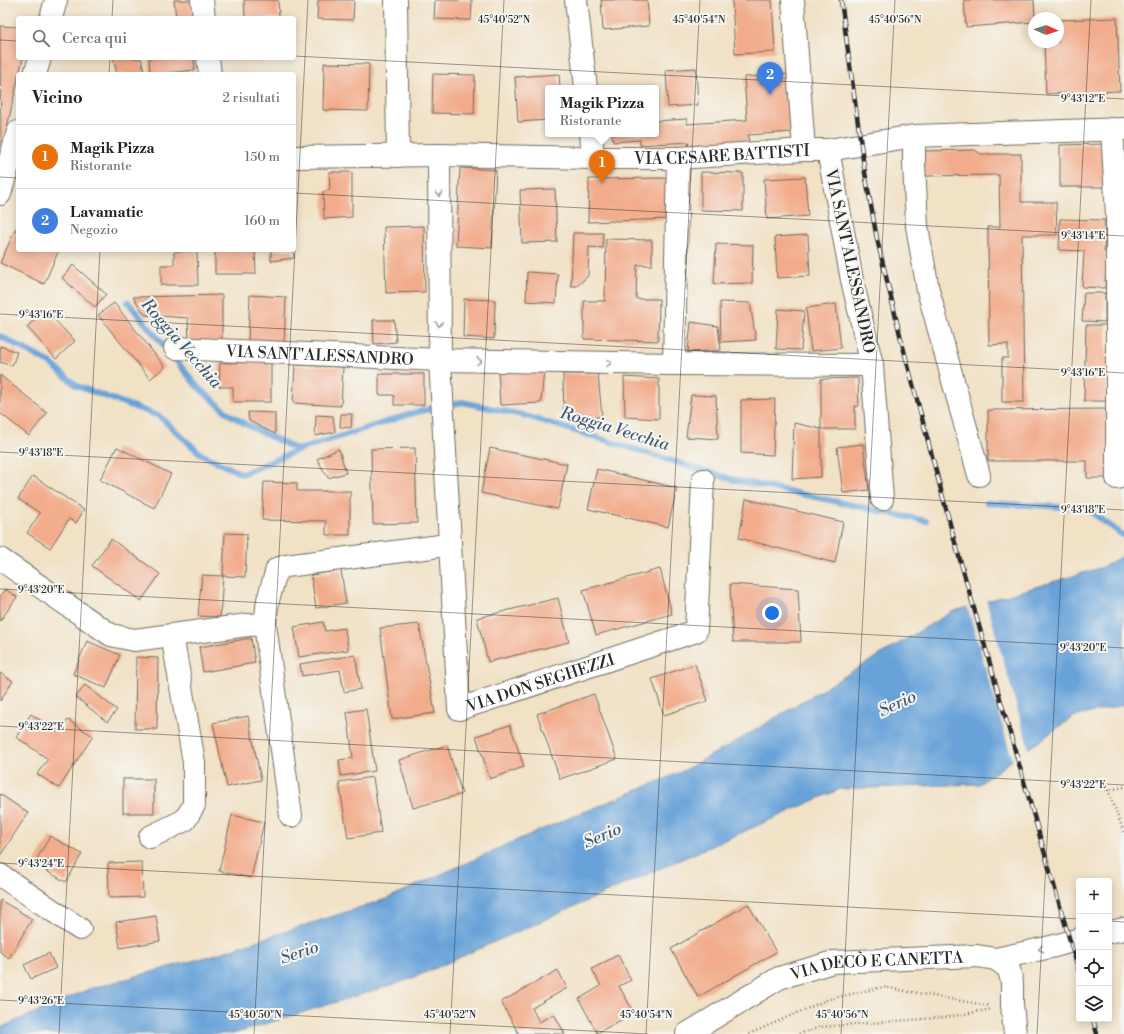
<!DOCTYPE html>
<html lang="it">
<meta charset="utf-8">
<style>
:root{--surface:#fff;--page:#f6f6f6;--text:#222;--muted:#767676;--line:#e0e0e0;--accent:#1a73e8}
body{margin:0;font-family:"Libre Bodoni",serif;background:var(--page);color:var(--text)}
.controls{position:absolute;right:12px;bottom:12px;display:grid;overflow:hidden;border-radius:4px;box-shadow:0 2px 10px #0003}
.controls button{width:36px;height:36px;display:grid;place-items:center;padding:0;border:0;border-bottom:1px solid var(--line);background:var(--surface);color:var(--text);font:20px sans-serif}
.compass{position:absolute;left:1028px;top:12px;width:36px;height:36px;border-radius:50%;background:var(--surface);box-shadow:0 2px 10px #0003;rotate:93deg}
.you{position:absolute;left:772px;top:613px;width:14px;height:14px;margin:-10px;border:3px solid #fff;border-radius:50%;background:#1a73e8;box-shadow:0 0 0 6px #1a73e833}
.badge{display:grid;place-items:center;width:26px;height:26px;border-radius:50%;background:var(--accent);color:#fff;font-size:13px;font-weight:700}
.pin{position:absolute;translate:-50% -33px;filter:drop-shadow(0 1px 2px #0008)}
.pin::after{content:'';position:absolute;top:21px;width:14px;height:12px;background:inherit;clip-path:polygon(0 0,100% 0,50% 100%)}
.popup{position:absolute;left:545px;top:85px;width:114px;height:52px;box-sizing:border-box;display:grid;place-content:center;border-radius:4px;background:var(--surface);filter:drop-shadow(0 1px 3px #0005);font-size:13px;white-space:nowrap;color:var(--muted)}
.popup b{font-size:15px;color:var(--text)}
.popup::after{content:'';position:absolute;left:50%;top:100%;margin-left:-8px;border:8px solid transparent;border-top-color:var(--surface)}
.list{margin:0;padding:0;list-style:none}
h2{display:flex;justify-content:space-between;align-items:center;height:52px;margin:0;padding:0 16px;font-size:17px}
h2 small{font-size:13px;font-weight:400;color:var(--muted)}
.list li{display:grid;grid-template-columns:26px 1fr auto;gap:12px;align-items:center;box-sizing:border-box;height:64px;padding:0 16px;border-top:1px solid var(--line)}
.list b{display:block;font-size:15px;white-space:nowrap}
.list p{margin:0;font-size:13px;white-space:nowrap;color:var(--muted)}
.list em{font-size:13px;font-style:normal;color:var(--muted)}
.icon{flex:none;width:22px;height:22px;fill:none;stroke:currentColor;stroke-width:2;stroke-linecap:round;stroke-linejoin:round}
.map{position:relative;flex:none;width:1124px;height:1034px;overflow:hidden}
.search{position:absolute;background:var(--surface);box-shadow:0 2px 10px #0003;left:16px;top:16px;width:280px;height:44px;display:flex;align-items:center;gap:10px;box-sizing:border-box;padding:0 14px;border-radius:4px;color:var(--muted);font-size:15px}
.panel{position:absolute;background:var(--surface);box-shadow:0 2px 10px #0003;left:16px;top:72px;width:280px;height:180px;border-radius:4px}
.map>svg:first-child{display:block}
.water{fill:#68a2d8;stroke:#4a6682}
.pier{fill:#f1e1c5}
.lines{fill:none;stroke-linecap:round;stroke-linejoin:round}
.stream{stroke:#68a2d8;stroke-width:6}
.building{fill:#f2ac8b}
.minor-casing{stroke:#706b61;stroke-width:24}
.path{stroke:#706b61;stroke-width:2.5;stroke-dasharray:1 3;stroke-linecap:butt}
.minor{stroke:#fff;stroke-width:22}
.rail-casing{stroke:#2b2b2b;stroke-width:4.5}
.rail{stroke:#f6f6f2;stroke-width:3;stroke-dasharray:9;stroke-linecap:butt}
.oneway{stroke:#a0a0a0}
.ticks{fill:none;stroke:#2b2b2b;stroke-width:1;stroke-opacity:0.45}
.labels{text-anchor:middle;stroke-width:4;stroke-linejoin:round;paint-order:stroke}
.street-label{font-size:16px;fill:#2b2b2b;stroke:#f6f6f2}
.water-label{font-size:17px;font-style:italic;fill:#435b70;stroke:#f6f6f2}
.ticks-label{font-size:10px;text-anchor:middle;fill:#2b2b2b;stroke:#f6f6f2;stroke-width:4;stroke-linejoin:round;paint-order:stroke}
</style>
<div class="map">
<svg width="1124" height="1034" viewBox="0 0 1124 1034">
<rect width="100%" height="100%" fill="#f6f6f2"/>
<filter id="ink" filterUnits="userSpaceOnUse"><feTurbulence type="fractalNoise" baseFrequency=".025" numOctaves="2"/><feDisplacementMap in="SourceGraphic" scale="8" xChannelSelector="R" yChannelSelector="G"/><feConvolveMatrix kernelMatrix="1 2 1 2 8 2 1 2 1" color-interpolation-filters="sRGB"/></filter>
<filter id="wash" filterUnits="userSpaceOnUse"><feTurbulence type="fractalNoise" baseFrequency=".012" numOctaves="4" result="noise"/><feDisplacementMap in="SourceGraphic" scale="16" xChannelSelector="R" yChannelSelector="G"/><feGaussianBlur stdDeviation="0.9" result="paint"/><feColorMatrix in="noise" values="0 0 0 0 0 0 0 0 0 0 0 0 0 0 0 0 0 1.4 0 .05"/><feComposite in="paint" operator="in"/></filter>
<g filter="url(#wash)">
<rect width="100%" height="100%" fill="#f1e1c5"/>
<!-- water -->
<polygon class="water" points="1124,555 1124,705 1073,717 979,784 840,789 411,979 233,1034 0,1034 0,1028 89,989 210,956 386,899 526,836 681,772 737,741 951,612 1103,567"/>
<!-- pier -->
<polygon class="pier" points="986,600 1029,750 1013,762 967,605"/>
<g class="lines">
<!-- stream -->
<g class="stream">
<polyline points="128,302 197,386 229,414 247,425 298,450 417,412 462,402 523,415 731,479 926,521"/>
<polyline points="0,336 50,363 77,386 159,416 201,454 242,474 298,450"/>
<polyline points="987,503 1086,508 1124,536"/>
</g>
</g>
<g id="blocks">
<!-- building -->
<g class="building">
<polygon points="174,0 191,0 193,18 176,18"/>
<polygon points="244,0 278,0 279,18 245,18"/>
<polygon points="318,0 354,0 353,20 317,19"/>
<polygon points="435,0 472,0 471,20 434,19"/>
<polygon points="601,0 647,0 649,26 603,30"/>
<polygon points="732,0 772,0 775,52 735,54"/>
<polygon points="964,0 1034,0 1035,18 1034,18 1034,22 966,27"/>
<polygon points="1117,18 1120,91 1046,94 1044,42 1058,42 1058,20"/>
<polygon points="0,26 18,27 18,58 23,58 19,74 18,74 18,79 1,154"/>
<polygon points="113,58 141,58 145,74 117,74"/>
<polygon points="149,58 194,58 195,70 167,73 167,74 150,74"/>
<polygon points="324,63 369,64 368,111 323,110"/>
<polygon points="696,68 698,105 668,107 666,70"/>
<polygon points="433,74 475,75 474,114 432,113"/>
<polygon points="559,74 560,88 548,88 548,120 518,122 515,77"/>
<polygon points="789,74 793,132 748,135 749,143 689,147 688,142 640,145 640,140 613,142 612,134 656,134 656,121 687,119 687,124 747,120 744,77"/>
<polygon points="1105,144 1105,187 1060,187 1060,145"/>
<polygon points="975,150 981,154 1021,154 1021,202 1056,202 1057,235 1022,235 1024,402 1002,402 1002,358 1008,358 1008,344 989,345 988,227 1000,227 999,175 923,176 922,151"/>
<polygon points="460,168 496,170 492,248 456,246"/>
<polygon points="329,172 352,172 352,217 324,219 323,192 330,190"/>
<polygon points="701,172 743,173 743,211 701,210"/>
<polygon points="805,177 808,216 767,219 764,179"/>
<polygon points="670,178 670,219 588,222 589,179"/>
<polygon points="555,189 557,242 522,243 520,190"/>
<polygon points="1060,219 1105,220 1104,252 1106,252 1105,288 1082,287 1084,251 1059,250"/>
<polygon points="424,226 425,292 386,293 384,227"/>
<polygon points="16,228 18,229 18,250 59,250 44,284 0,263"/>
<polygon points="573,233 603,233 603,248 589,247 588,276 577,286 571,286"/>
<polygon points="808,235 810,276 777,278 775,237"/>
<polygon points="606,239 652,240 652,265 637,265 636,299 659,299 658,341 584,339 584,301 605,301"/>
<polygon points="716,244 753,245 752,283 714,284"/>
<polygon points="215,250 255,250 256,274 215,274"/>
<polygon points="271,250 293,250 294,258 271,261"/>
<polygon points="197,251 198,285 161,285 161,265 174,265 174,252"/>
<polygon points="73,265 106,294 95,307 62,278"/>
<polygon points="527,272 558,274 556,303 526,301"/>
<polygon points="1084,293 1105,293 1105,322 1082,321"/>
<polygon points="222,295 222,341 189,341 188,318 145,315 133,297"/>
<polygon points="250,295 286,297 284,343 248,341"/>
<polygon points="464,299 495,300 494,339 463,337"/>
<polygon points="720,302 750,303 756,340 721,342"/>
<polygon points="114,303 165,367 150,379 98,315"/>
<polygon points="836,304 841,348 811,351 806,308"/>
<polygon points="778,309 804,311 801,350 776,349"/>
<polygon points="45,310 75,341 56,359 27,327"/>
<polygon points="373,320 394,320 396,342 374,344"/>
<polygon points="691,322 718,326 721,350 688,352"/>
<polygon points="1086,325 1106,325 1106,357 1107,357 1106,401 1084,401"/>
<polygon points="0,346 17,352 12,366 0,362"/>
<polygon points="271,362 271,402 233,402 233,387 219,387 220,363"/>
<polygon points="295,365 343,367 341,406 293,403"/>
<polygon points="498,370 544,370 541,403 500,405"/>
<polygon points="379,374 424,374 424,405 394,405 394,395 379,395"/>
<polygon points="563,374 598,374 602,417 564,418"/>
<polygon points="0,375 47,413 29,436 0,413"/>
<polygon points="624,377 659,379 659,419 625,417"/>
<polygon points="858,378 859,406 855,406 855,429 821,429 821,477 792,479 794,423 821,429 821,379"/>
<polygon points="691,395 716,396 718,439 686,437"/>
<polygon points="775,399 773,455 741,453 741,400"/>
<polygon points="1107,409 1108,478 1087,478 1087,461 988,461 988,410"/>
<polygon points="248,412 275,413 275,434 249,421"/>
<polygon points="341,414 352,414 351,428 340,427"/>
<polygon points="316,415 333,416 335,432 315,436"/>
<polygon points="863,444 869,490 843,493 837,447"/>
<polygon points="117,447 171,474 154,508 100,480"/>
<polygon points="415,448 417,523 373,524 371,449"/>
<polygon points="490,448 567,464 558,509 481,493"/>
<polygon points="339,449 346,473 328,478 317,459"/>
<polygon points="597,469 677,488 668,527 588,509"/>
<polygon points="33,476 84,510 76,523 69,519 50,548 27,533 40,513 18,499"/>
<polygon points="264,482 297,483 297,491 350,491 350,535 326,535 326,521 262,520"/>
<polygon points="746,499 843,522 835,563 739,538"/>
<polygon points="225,533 247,534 245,577 223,576"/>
<polygon points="111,539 160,574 141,601 92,566"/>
<polygon points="660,569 672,614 596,635 583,590"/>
<polygon points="341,570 346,603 316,608 311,575"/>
<polygon points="202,575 223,576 220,617 198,616"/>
<polygon points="730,584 798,589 801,642 733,642"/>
<polygon points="5,589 17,597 0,621 0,596"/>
<polygon points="558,598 569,642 488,662 477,618"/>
<polygon points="323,622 325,631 345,628 348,650 299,657 294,627"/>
<polygon points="419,624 435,713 392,719 380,628"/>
<polygon points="251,638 255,663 203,672 199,647"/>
<polygon points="87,641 120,655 106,688 73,674"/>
<polygon points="355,655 361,689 344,692 340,670 302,676 300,664"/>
<polygon points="136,657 158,658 157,729 135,729"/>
<polygon points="695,664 708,701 664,715 652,679"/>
<polygon points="0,673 13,681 0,701"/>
<polygon points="85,685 117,710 107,722 76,697"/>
<polygon points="594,694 617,759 560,779 537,714"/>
<polygon points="366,709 375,771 341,776 339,760 353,758 347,712"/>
<polygon points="31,714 59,733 68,720 93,736 59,788 37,774 48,759 16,737"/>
<polygon points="248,716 261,780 227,787 213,723"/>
<polygon points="510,725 524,767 490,779 476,736"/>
<polygon points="447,745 462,794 413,808 399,760"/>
<polygon points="373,777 381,833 348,838 339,782"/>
<rect x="123" y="779" width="31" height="34"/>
<polygon points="0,794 28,813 0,856"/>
<polygon points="232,815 264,822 251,878 219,871"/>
<polygon points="50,836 82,854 66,882 34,864"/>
<polygon points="142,862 143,897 109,898 108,863"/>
<polygon points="0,900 32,919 9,958 0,952"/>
<polygon points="748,904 776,952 698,997 671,949"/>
<polygon points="156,916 160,941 120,948 116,922"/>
<polygon points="49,953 56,968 31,979 24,965"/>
<polygon points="618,955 631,980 619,986 634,1013 597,1033 579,999 601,986 592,969"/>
<polygon points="558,970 567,988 532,1008 539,1022 554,1014 565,1034 519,1034 501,1002"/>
</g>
</g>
</g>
<g filter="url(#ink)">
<use href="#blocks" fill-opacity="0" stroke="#706b61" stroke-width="1"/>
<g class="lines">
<!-- minor casing -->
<g class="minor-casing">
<g id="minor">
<polyline points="202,0 204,18"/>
<polyline points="396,0 398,156"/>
<polyline points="576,0 586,88"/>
<polyline points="793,0 804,150"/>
<polyline points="51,18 56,0"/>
<polyline points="208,58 210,74"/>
<polyline points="35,74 40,58"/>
<polyline points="1112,129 1117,215 1117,478"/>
<polyline points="591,134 593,158"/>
<polyline points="914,136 914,163 917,226 928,290 979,475"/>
<path id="s1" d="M439 155 440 360 459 709 696 631 703 480"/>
<path id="s2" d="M294 157 439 155 593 158H678L804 150H828L914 136 1124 129"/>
<polyline points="678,158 674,364 872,365 852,280 828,150"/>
<polyline points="0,194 18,132"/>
<path id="s3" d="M175 348 440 360 674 364"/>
<polyline points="872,365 882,499"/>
<polyline points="0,559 111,635 134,640 248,625 265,624 268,600 277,569 286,566 432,547 450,544"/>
<polyline points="265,624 291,816"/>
<polyline points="150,837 185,820 194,805 194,762 172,635"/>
<polyline points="0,875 80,929"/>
<polyline points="1109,932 1124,929"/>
<polyline points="996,959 1009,969 1012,983 1012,1005 1015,1034"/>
<path id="s4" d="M687 1034 779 978 833 962 977 956 996 959 1055 946 1079 939"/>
</g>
</g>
<!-- path -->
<g class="path">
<polyline points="1124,787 1108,790 1124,833"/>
<polyline points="749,1034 829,999 883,987 990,1006"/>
<polyline points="799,1034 820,1027 948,1017 992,1009"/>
</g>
<!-- minor -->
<use href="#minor" class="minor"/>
<!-- rail casing -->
<g class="rail-casing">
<g id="rail">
<polyline points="841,0 864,167 877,239 902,343 954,539 1079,972"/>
<polyline points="1093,1019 1097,1034"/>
</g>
</g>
<!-- rail -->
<use href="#rail" class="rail"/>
</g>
<!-- one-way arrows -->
<defs><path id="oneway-chevron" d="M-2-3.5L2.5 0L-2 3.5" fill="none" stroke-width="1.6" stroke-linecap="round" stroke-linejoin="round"/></defs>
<g class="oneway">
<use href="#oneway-chevron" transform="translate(439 194) rotate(90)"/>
<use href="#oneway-chevron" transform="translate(439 324) rotate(90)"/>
<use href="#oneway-chevron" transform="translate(479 361) rotate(1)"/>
<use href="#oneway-chevron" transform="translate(609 363) rotate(1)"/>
<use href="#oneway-chevron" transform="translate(1041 949) rotate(167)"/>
</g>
</g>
<!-- ticks -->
<path class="ticks" d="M112 18 113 0M0 40 18 41M294 56 1124 99M109 74 110 58M0 177 18 178M294 193 1124 236M0 314 1124 373M0 452 1124 510M0 589 1124 648M0 726 1124 785M0 863 1079 919M1109 921 1124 922M0 1000 648 1034M59 1034 100 250M254 1034 308 0M450 1034 504 0M646 1034 700 0M841 1034 895 0M1037 1034 1091 0"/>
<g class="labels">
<!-- street labels -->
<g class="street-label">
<text dy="6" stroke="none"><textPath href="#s2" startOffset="428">VIA CESARE BATTISTI</textPath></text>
<text transform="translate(851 261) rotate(78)" y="6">VIA SANT'ALESSANDRO</text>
<text dy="6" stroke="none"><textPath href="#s3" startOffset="145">VIA SANT'ALESSANDRO</textPath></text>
<text dy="6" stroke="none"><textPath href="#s1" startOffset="640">VIA DON SEGHEZZI</textPath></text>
<text dy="6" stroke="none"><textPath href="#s4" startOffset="207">VIA DECÒ E CANETTA</textPath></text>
</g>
<!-- water labels -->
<g class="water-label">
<text transform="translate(182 343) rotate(49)" y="6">Roggia Vecchia</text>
<text transform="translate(615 428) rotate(17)" y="6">Roggia Vecchia</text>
<text transform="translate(897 703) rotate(-25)" y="6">Serio</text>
<text transform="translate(602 835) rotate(-23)" y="6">Serio</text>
<text transform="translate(299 952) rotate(-19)" y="6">Serio</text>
</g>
</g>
<g class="ticks-label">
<text x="504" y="23">45°40'52"N</text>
<text x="699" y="23">45°40'54"N</text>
<text x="895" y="23">45°40'56"N</text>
<text x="1083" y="102">9°43'12"E</text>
<text x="1083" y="239">9°43'14"E</text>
<text x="41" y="318">9°43'16"E</text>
<text x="1083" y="376">9°43'16"E</text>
<text x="41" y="456">9°43'18"E</text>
<text x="1083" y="513">9°43'18"E</text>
<text x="41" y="593">9°43'20"E</text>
<text x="1083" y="651">9°43'20"E</text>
<text x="41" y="730">9°43'22"E</text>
<text x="1083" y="788">9°43'22"E</text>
<text x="41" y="867">9°43'24"E</text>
<text x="41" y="1004">9°43'26"E</text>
<text x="255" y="1018">45°40'50"N</text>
<text x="450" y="1018">45°40'52"N</text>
<text x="646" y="1018">45°40'54"N</text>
<text x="842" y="1018">45°40'56"N</text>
</g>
</svg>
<div class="controls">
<button>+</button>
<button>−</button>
<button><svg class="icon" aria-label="locate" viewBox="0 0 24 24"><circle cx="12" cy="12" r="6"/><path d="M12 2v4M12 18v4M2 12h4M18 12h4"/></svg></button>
<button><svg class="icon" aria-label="layers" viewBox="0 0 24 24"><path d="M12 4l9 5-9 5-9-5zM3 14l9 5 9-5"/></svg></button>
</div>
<svg class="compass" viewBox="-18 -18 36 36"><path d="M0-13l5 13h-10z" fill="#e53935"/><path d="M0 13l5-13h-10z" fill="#767676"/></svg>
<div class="you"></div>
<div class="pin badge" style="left:602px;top:183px;background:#e8710a">1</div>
<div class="popup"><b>Magik Pizza</b>Ristorante</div>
<div class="pin badge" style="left:770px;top:95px;background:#3f7fe0">2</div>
<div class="search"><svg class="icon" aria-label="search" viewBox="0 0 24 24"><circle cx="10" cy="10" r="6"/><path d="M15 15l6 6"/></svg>Cerca qui</div>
<section class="panel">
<h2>Vicino<small>2 risultati</small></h2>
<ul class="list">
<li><span class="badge" style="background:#e8710a">1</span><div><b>Magik Pizza</b><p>Ristorante</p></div><em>150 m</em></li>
<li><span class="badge" style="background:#3f7fe0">2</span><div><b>Lavamatic</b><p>Negozio</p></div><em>160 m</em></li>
</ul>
</section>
</div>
